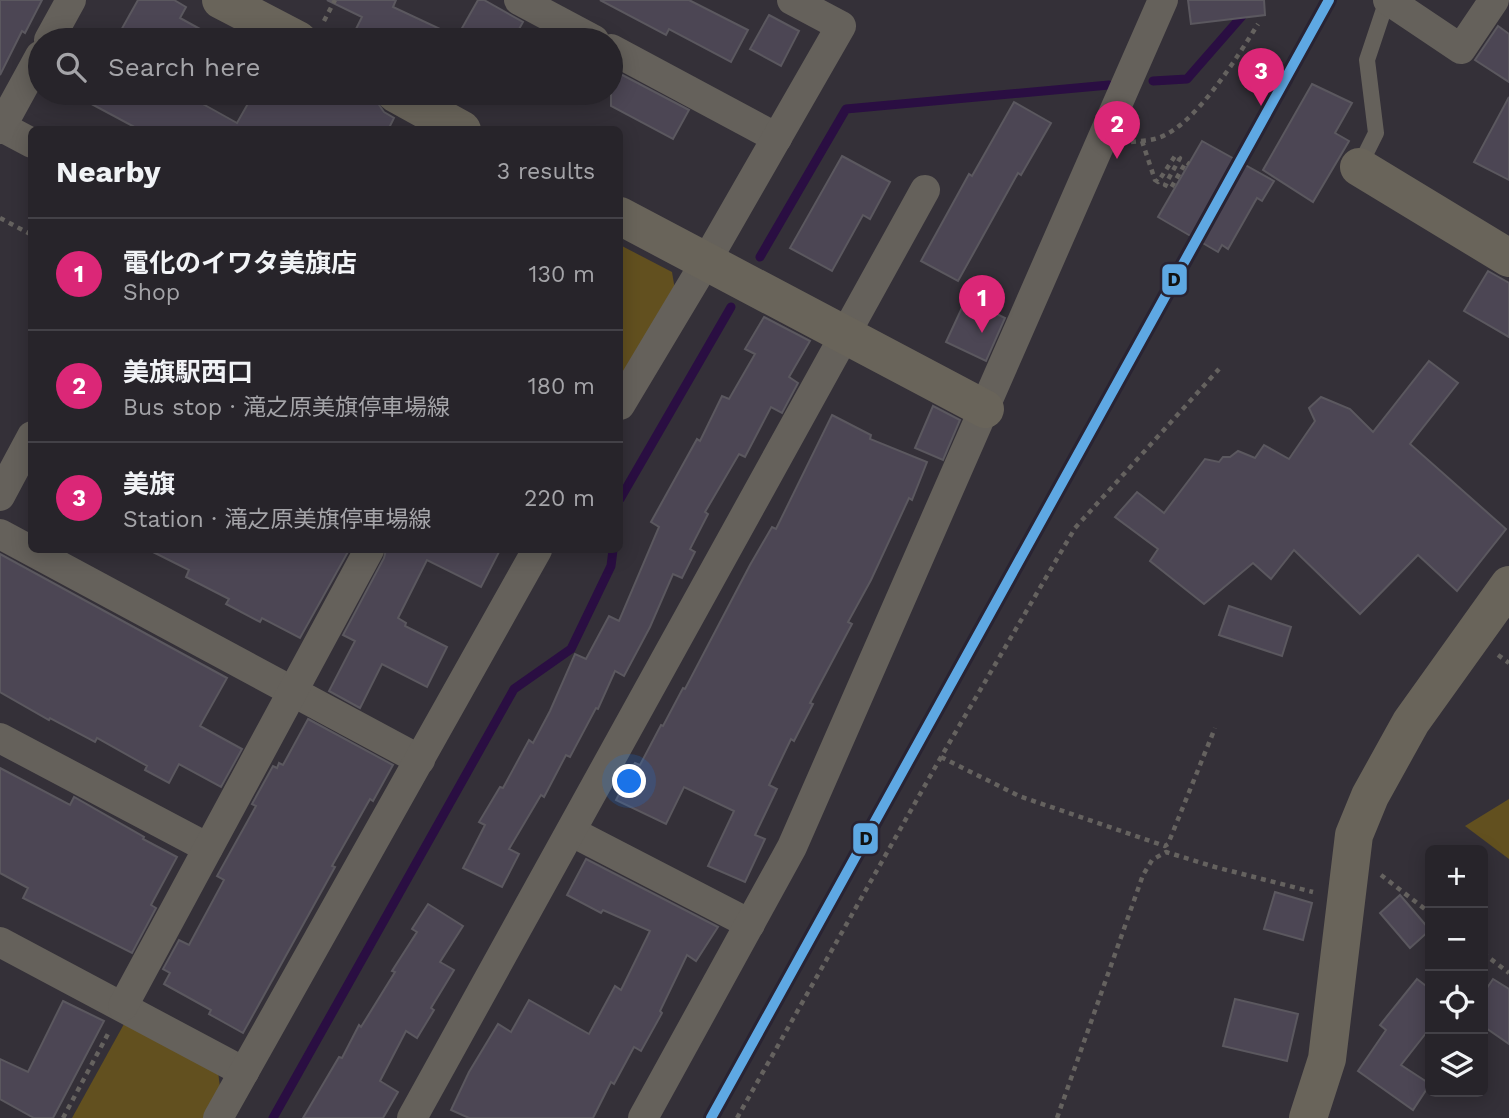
<!DOCTYPE html>
<meta charset="utf-8">
<style>
:root{--surface:#27242a;--page:#333036;--text:#f1f3f6;--muted:#a4a4a8;--line:#434147;--accent:#db2777}
body{margin:0;font-family:"Work Sans","Noto Sans JP",sans-serif;background:var(--page);color:var(--text)}
.controls{position:absolute;right:21px;bottom:21px;display:grid;overflow:hidden;border-radius:10px;box-shadow:0 4px 18px #0003}
.controls button{width:63px;height:63px;display:grid;place-items:center;padding:0;border:0;border-bottom:2px solid var(--line);background:var(--surface);color:var(--text);font:35px sans-serif}
.you{position:absolute;left:630px;top:782px;width:24px;height:24px;margin:-18px;border:5px solid #fff;border-radius:50%;background:#1a73e8;box-shadow:0 0 0 10px #1a73e833}
.badge{display:grid;place-items:center;width:46px;height:46px;border-radius:50%;background:var(--accent);color:#fff;font-size:23px;font-weight:700}
.pin{position:absolute;translate:-50% -58px;filter:drop-shadow(0 2px 4px #0008)}
.pin::after{content:'';position:absolute;top:37px;width:24px;height:21px;background:inherit;clip-path:polygon(0 0,100% 0,50% 100%)}
.list{margin:0;padding:0;list-style:none}
h2{display:flex;justify-content:space-between;align-items:center;height:91px;margin:0;padding:0 28px;font-size:30px}
h2 small{font-size:23px;font-weight:400;color:var(--muted)}
.list li{display:grid;grid-template-columns:46px 1fr auto;gap:21px;align-items:center;box-sizing:border-box;height:112px;padding:0 28px;border-top:2px solid var(--line)}
.list b{display:block;font-size:26px;white-space:nowrap}
.list p{margin:0;font-size:23px;white-space:nowrap;color:var(--muted)}
.list em{font-size:23px;font-style:normal;color:var(--muted)}
.icon{flex:none;width:38px;height:38px;fill:none;stroke:currentColor;stroke-width:2;stroke-linecap:round;stroke-linejoin:round}
.map{position:relative;flex:none;width:1509px;height:1118px;overflow:hidden}
.search{position:absolute;background:var(--surface);box-shadow:0 4px 18px #0003;left:28px;top:28px;width:595px;height:77px;display:flex;align-items:center;gap:18px;box-sizing:border-box;padding:0 24px;border-radius:38px;color:var(--muted);font-size:26px}
.panel{position:absolute;background:var(--surface);box-shadow:0 4px 18px #0003;left:28px;top:126px;width:595px;height:427px;border-radius:10px}
.map>svg:first-child{display:block}
.green{fill:#62501f}
.lines{fill:none;stroke-linecap:round;stroke-linejoin:round}
.stream{stroke:#2a0e42;stroke-width:9}
.building{fill:#4c4654;stroke:#5b585f;stroke-width:2}
.path{stroke:#65625f;stroke-width:4.5;stroke-dasharray:5 5;stroke-linecap:butt}
.lane{stroke:#65615b;stroke-width:16}
.street{stroke:#65615b;stroke-width:30}
.secondary{stroke:#69645a;stroke-width:38}
.rail-1-casing{stroke:#292332;stroke-width:16}
.rail-1{stroke:#5ea8e3;stroke-width:10}
.line-badge{stroke:#292332;stroke-width:2.5}
.pale-badge-label{font-size:19px;text-anchor:middle;font-weight:bold;fill:#111}
</style>
<div class="map">
<svg width="1509" height="1118" viewBox="0 0 1509 1118">
<rect width="100%" height="100%" fill="#343038"/>
<!-- green -->
<g class="green">
<polygon points="620,245 672,272 675,290 620,377"/>
<polygon points="1509,799 1509,859 1465,826"/>
<polygon points="124,1024 218,1072 220,1087 203,1118 72,1118"/>
</g>
<g class="lines">
<!-- stream -->
<g class="stream">
<polyline points="1153,81 1187,79 1256,0"/>
<polyline points="760,257 846,109 1109,85"/>
<polyline points="620,499 731,307"/>
<polyline points="273,1118 514,689 571,649 611,566 613,550"/>
</g>
</g>
<!-- building -->
<g class="building">
<polygon points="0,0 42,0 25,33 22,31 0,75"/>
<polygon points="138,0 174,0 186,7 180,18 220,40 135,40 120,32"/>
<polygon points="327,0 396,0 393,7 457,37 478,0 484,0 523,22 513,40 400,40 380,31 375,40 355,31 362,17"/>
<polygon points="600,0 689,0 748,30 731,62 669,29 666,35"/>
<polygon points="1188,0 1264,0 1265,15 1191,24"/>
<polygon points="769,15 799,31 781,66 750,49"/>
<polygon points="1498,26 1509,34 1509,82 1475,60"/>
<polygon points="611,69 689,110 673,139 611,106"/>
<polygon points="1312,84 1352,103 1335,133 1349,141 1313,202 1263,170"/>
<polygon points="71,93 183,93 237,123 254,93 363,93 375,99 384,112 394,118 388,130 140,130"/>
<polygon points="1509,97 1509,180 1474,162"/>
<polygon points="1014,102 1051,123 1021,175 1018,173 958,281 921,261 969,174 972,176"/>
<polygon points="1202,141 1274,181 1262,201 1257,198 1228,249 1222,245 1218,252 1158,217"/>
<polygon points="842,156 890,182 870,219 863,215 832,271 790,248"/>
<polygon points="1488,271 1509,283 1509,337 1464,311"/>
<polygon points="966,299 1005,318 986,361 946,342"/>
<polygon points="764,317 810,341 789,377 798,383 782,413 771,407 745,457 739,454 705,512 708,514 690,549 695,552 682,578 673,574 650,627 624,676 615,671 598,709 596,708 570,757 566,755 544,797 541,795 509,849 519,854 502,887 463,868 485,825 479,822 500,787 503,788 529,740 533,743 550,711 575,654 586,659 609,616 619,621 659,527 651,522 697,439 700,441 722,396 729,399 755,354 745,349"/>
<polygon points="1429,361 1458,383 1410,444 1506,529 1457,591 1418,555 1360,614 1294,550 1271,579 1253,563 1204,604 1150,561 1158,549 1115,517 1137,492 1164,513 1205,459 1219,462 1223,457 1230,457 1238,451 1255,458 1264,445 1289,459 1315,421 1309,408 1321,397 1350,409 1373,432"/>
<polygon points="933,406 960,420 943,460 915,448"/>
<polygon points="832,415 871,435 870,439 927,462 912,500 909,498 871,580 848,622 852,624 810,703 813,704 794,741 791,739 769,785 777,789 755,835 765,839 745,882 708,866 734,811 684,787 666,824 616,800 635,763 640,765 661,725 663,726 683,688 685,689 750,565 772,527 776,529"/>
<polygon points="149,550 349,550 300,638 262,618 260,622 226,604 229,599 186,577 189,570"/>
<polygon points="386,550 500,550 481,587 427,560 398,618 406,623 405,626 447,647 427,687 382,664 360,708 329,691 355,641 343,635 384,558"/>
<polygon points="0,554 227,678 200,726 242,749 221,787 179,764 169,783 145,770 147,766 97,738 95,742 50,718 49,720 0,692"/>
<polygon points="1229,606 1291,627 1282,656 1219,635"/>
<polygon points="308,719 393,765 373,801 370,799 332,866 335,867 243,1033 209,1014 211,1010 164,984 170,973 163,969 179,940 189,945 224,880 217,876 256,806 252,804 273,766 277,768 279,763 283,765"/>
<polygon points="0,768 70,805 74,797 144,837 143,839 177,857 151,905 156,908 132,953 23,898 28,888 0,873"/>
<polygon points="586,859 718,927 696,961 687,955 660,1011 662,1013 641,1051 634,1047 614,1084 611,1082 593,1118 469,1118 451,1110 469,1072 498,1024 511,1032 529,1000 589,1034 615,986 621,990 650,931 603,910 601,913 567,895"/>
<polygon points="1275,892 1312,903 1303,940 1264,929"/>
<polygon points="1400,895 1430,930 1410,948 1380,913"/>
<polygon points="428,904 463,926 440,962 454,970 431,1008 434,1010 417,1038 406,1031 380,1081 398,1092 383,1118 303,1118 339,1057 342,1058 359,1025 361,1027 395,972 392,971 417,932 412,929"/>
<polygon points="1417,979 1430,989 1430,1028 1401,1065 1430,1084 1413,1110 1358,1071 1386,1030 1380,1025"/>
<polygon points="1493,979 1509,989 1509,1044 1483,1026 1483,994"/>
<polygon points="1235,999 1298,1014 1287,1061 1223,1046"/>
<polygon points="63,1001 104,1021 53,1118 34,1118 0,1099 0,1059 28,1072"/>
</g>
<g class="lines">
<!-- path -->
<g class="path">
<polyline points="324,21 335,0"/>
<polyline points="1142,141 1155,180 1158,182 1175,156 1180,158 1165,185 1171,188 1186,162 1189,164"/>
<path d="M1131 142C1140 141 1149 141 1158 138 1195 126 1238 56 1258 24"/>
<polyline points="0,218 32,235"/>
<polyline points="1498,655 1509,663"/>
<polyline points="941,757 1019,796 1165,846 1168,844 1215,728"/>
<polyline points="1381,875 1430,913"/>
<polyline points="1483,953 1509,973"/>
<polyline points="63,1118 109,1032"/>
<polyline points="737,1118 941,757 1075,528 1219,369"/>
<polyline points="1057,1118 1143,875 1152,860 1166,852 1215,867 1313,892"/>
</g>
<!-- lane -->
<polyline class="lane" points="1359,167 1376,133 1367,60 1387,0"/>
<!-- street -->
<g class="street">
<polyline points="519,0 594,40"/>
<polyline points="1388,0 1461,49 1494,0"/>
<polyline points="49,40 71,0"/>
<polyline points="611,49 777,138"/>
<polyline points="2,127 32,143"/>
<polyline points="0,129 40,56"/>
<polyline points="620,405 705,263 841,26 792,0"/>
<polyline points="0,496 32,436"/>
<polyline points="0,534 420,760"/>
<polyline points="0,738 208,848"/>
<polyline points="572,832 750,924"/>
<polyline points="0,942 244,1072"/>
<polyline points="123,1006 369,550"/>
<polyline points="218,1118 537,550"/>
<polyline points="412,1118 925,190"/>
<polyline points="643,1118 792,847 1163,0"/>
</g>
<!-- secondary -->
<g class="secondary">
<polyline points="221,0 298,40"/>
<polyline points="395,93 462,130"/>
<polyline points="1359,167 1509,258"/>
<polyline points="620,216 985,409"/>
<polyline points="1308,1118 1327,1059 1354,835 1370,796 1411,722 1509,585"/>
</g>
<!-- rail-1 casing -->
<g class="rail-1-casing">
<polyline id="rail-1" points="711,1118 1329,0"/>
</g>
<!-- rail-1 -->
<use href="#rail-1" class="rail-1"/>
</g>
<g class="line-badge">
<rect x="1161" y="263" width="27" height="33" rx="7" fill="#5ea8e3"/>
<rect x="852" y="822" width="27" height="33" rx="7" fill="#5ea8e3"/>
</g>
<g class="pale-badge-label">
<text x="1174" y="286">D</text>
<text x="866" y="845">D</text>
</g>
</svg>
<div class="controls">
<button>+</button>
<button>−</button>
<button><svg class="icon" aria-label="locate" viewBox="0 0 24 24"><circle cx="12" cy="12" r="6"/><path d="M12 2v4M12 18v4M2 12h4M18 12h4"/></svg></button>
<button><svg class="icon" aria-label="layers" viewBox="0 0 24 24"><path d="M12 4l9 5-9 5-9-5zM3 14l9 5 9-5"/></svg></button>
</div>
<div class="you"></div>
<div class="pin badge" style="left:982px;top:333px">1</div>
<div class="pin badge" style="left:1117px;top:159px">2</div>
<div class="pin badge" style="left:1261px;top:106px">3</div>
<div class="search"><svg class="icon" aria-label="search" viewBox="0 0 24 24"><circle cx="10" cy="10" r="6"/><path d="M15 15l6 6"/></svg>Search here</div>
<section class="panel">
<h2>Nearby<small>3 results</small></h2>
<ul class="list">
<li><span class="badge">1</span><div><b>電化のイワタ美旗店</b><p>Shop</p></div><em>130 m</em></li>
<li><span class="badge">2</span><div><b>美旗駅西口</b><p>Bus stop · 滝之原美旗停車場線</p></div><em>180 m</em></li>
<li><span class="badge">3</span><div><b>美旗</b><p>Station · 滝之原美旗停車場線</p></div><em>220 m</em></li>
</ul>
</section>
</div>
